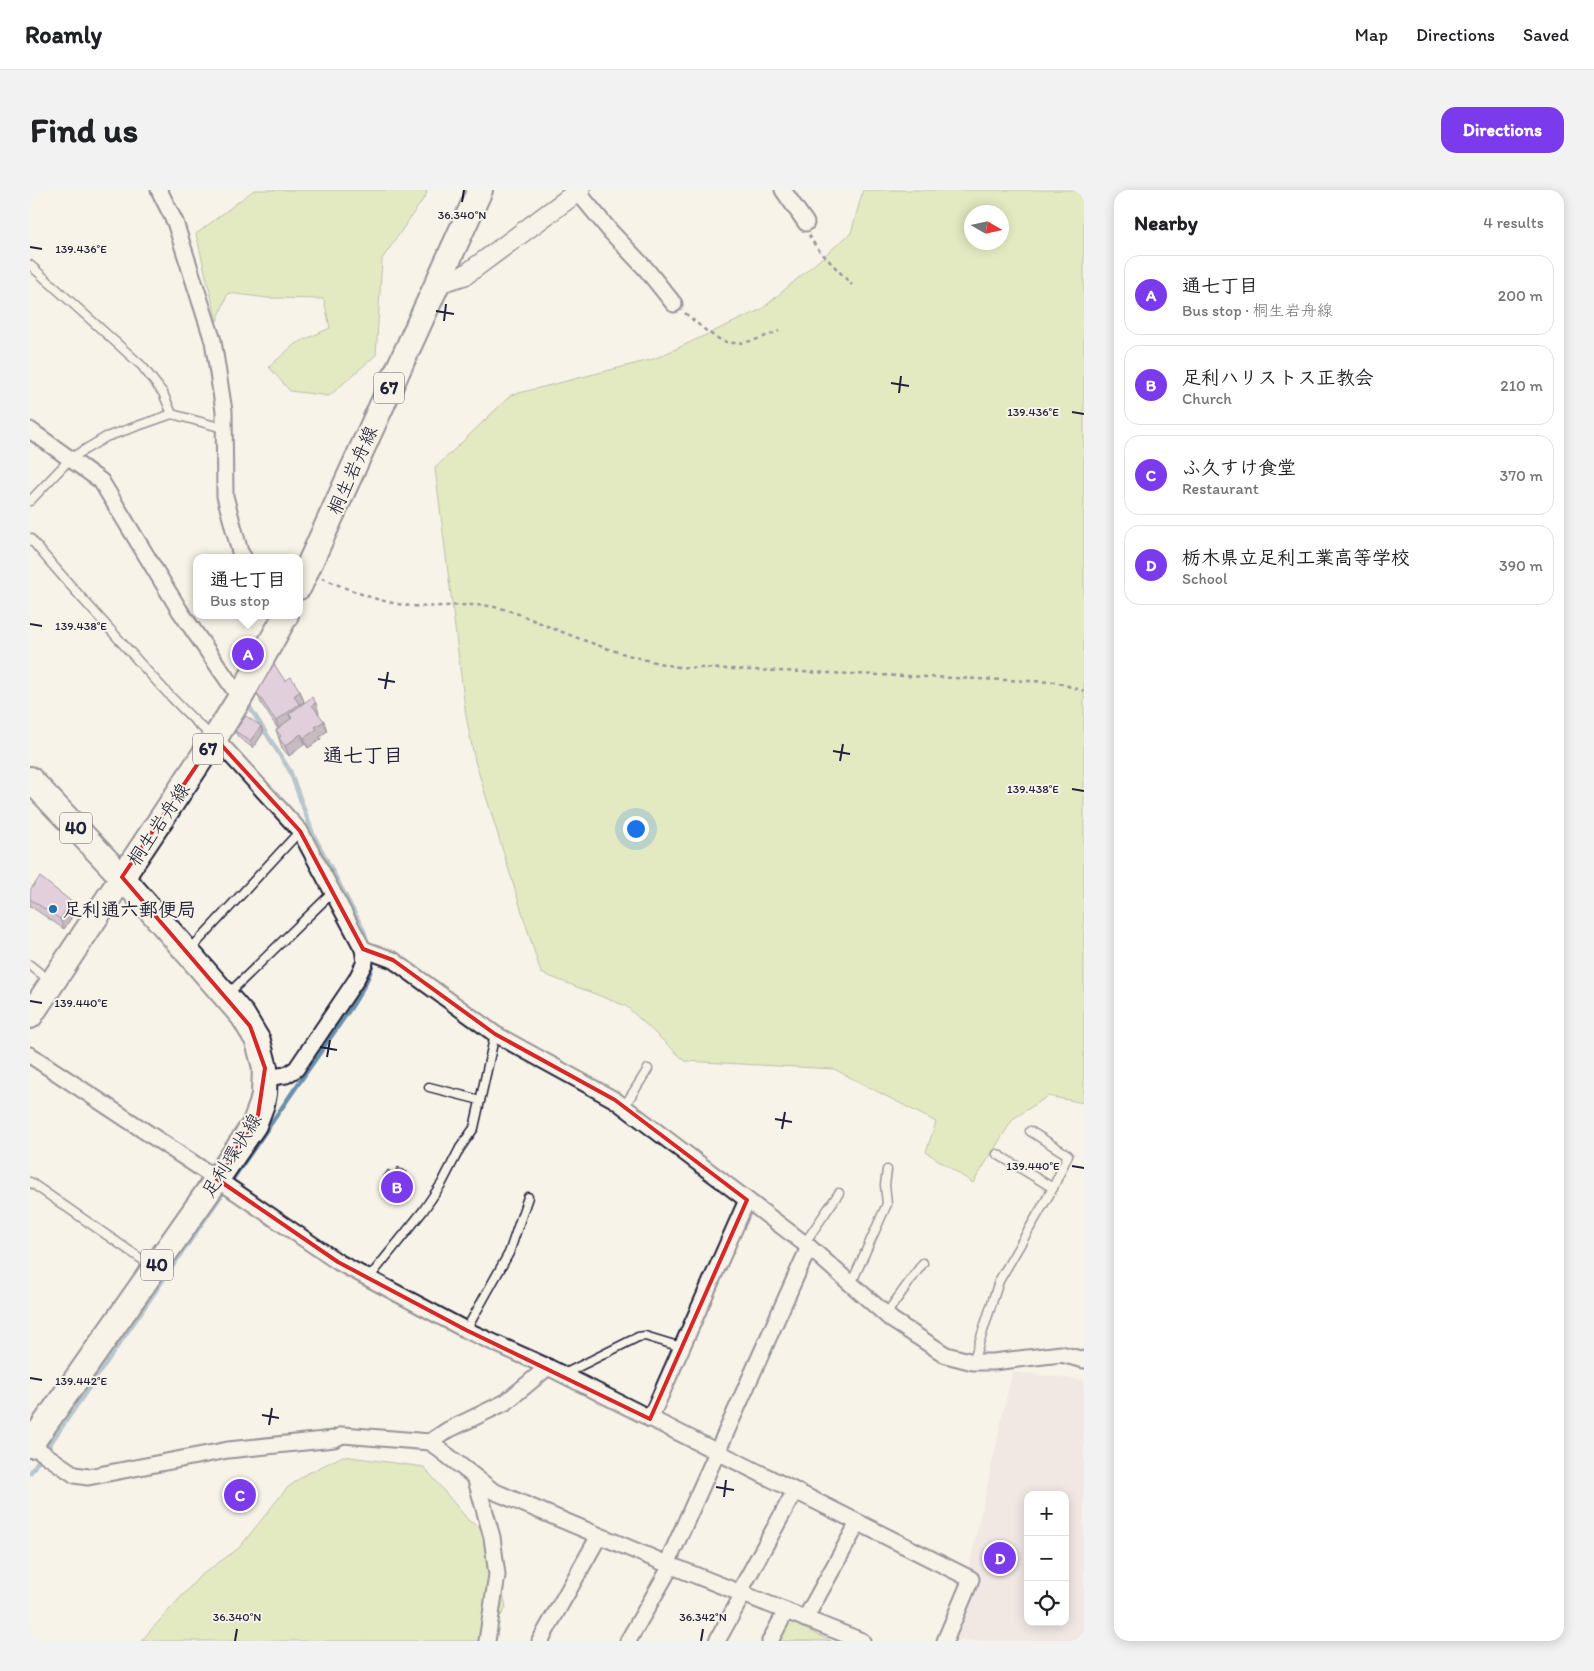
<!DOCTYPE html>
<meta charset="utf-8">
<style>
:root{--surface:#fff;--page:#f2f2f2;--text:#202124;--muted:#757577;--line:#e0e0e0;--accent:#7c3aed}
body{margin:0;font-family:Itim,"Klee One",sans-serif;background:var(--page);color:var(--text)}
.controls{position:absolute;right:15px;bottom:15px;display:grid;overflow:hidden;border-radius:10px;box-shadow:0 2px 12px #0003}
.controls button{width:45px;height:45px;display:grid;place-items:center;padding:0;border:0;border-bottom:1px solid var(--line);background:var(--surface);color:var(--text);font:25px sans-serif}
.compass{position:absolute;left:934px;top:15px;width:45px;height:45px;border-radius:50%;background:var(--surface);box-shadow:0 2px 12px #0003;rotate:99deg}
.you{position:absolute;left:605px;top:638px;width:18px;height:18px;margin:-12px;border:4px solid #fff;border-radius:50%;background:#1a73e8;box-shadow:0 0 0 8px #1a73e833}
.badge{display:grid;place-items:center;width:32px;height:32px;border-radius:50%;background:var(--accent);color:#fff;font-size:16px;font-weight:700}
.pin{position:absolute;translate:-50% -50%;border:2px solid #fff;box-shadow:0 1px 5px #0006}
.popup{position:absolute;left:163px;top:364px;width:110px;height:65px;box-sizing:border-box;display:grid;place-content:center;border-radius:10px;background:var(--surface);filter:drop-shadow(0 1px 4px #0005);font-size:16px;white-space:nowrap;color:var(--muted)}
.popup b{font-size:19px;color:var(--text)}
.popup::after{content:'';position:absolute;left:50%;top:100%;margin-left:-10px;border:10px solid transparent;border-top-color:var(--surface)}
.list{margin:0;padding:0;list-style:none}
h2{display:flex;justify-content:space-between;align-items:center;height:65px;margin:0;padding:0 20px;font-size:21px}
h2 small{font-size:16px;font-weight:400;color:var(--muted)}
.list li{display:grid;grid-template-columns:32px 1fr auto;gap:15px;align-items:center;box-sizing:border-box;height:80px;margin:0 10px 10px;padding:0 10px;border:1px solid var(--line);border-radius:15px}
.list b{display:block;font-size:19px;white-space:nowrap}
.list p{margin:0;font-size:16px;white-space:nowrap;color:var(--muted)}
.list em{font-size:16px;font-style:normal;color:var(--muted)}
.icon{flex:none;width:28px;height:28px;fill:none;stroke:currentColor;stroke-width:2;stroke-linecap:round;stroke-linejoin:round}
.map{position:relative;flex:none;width:1054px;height:1451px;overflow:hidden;border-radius:15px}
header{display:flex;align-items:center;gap:30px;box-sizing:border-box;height:70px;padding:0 25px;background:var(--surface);border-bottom:1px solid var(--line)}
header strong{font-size:24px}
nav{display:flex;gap:28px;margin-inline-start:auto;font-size:18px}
.intro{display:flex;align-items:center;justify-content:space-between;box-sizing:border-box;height:120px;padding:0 30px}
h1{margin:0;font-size:35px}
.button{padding:12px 22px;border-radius:15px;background:var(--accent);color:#fff;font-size:18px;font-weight:700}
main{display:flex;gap:30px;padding:0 30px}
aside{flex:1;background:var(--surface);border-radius:15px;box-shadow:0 2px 12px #0003}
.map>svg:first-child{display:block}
.built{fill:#e9dce0;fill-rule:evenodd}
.green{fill:#cadf94;stroke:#768068;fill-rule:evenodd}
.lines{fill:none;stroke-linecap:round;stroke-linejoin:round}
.stream{stroke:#6890ad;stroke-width:4.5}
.service-casing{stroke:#22223b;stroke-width:11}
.minor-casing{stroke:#22223b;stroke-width:19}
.tertiary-casing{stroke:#22223b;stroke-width:22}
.primary-casing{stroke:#22223b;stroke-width:28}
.path{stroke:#22223b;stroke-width:2.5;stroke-dasharray:4 4;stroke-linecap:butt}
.service{stroke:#f7f3e8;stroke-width:8}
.minor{stroke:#f7f3e8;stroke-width:15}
.tertiary{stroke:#f7f3e8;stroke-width:19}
.primary{stroke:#f7f3e8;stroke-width:24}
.wall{fill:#ac8eb2;stroke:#22223b}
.shaded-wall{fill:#8c7491;stroke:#22223b}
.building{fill:#c8a5cf;stroke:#22223b}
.marked{fill:none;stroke:#d62828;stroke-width:4;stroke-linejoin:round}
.ticks{fill:none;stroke:#22223b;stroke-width:2}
.poi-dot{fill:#1f6fb2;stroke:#f7f3e8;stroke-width:2}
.labels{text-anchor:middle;stroke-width:4;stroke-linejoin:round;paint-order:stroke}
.shield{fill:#f7f3e8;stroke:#62616f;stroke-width:1}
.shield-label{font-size:18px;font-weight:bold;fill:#22223b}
.street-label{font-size:19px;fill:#22223b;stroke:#f7f3e8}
.poi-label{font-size:19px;font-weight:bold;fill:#22223b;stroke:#f7f3e8;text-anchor:start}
.neighbourhood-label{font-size:20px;font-weight:bold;fill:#22223b;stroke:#f7f3e8}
.ticks-label{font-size:12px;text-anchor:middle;fill:#22223b;stroke:#f7f3e8;stroke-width:4;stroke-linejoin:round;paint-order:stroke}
</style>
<header>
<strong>Roamly</strong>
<nav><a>Map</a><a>Directions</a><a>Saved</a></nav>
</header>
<div class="intro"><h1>Find us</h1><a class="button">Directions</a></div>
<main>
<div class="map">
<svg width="1054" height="1451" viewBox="0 0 1054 1451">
<rect width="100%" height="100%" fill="#f7f3e8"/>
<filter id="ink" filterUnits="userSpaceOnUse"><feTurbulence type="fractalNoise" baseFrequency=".02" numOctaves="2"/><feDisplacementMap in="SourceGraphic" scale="10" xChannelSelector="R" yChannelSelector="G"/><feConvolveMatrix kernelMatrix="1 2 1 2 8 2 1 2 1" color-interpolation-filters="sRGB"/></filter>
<g filter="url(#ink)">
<!-- built -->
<path class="built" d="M982 1182 1054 1190V1451H923ZM998 1305H1035V1432H998Z"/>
<!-- green -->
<g class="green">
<polygon points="224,0 397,0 396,5 352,69 346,165 299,206 260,201 239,177 265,154 300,138 294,109 238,108 198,103 187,131 166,44"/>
<path d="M833 0H1054V913L1018 906 983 929 943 993 896 962 906 932 804 879 655 871 596 816 511 783 445 571 436 526 405 278 481 205 624 169 732 119 821 43ZM972 22V52H942V22Z"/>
<polygon points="313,1266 394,1277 439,1331 461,1344 476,1418 454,1451 111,1451 170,1386 209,1358 257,1298 276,1284"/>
<polygon points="758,1431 801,1451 747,1451"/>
</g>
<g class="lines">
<!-- stream -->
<g class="stream">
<polyline points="47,265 63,276"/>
<polyline points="217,513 260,581 283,644 334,741 338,755"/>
<path d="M0 1283 322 816C329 804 346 779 342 765"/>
</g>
<!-- service casing -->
<g class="service-casing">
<g id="service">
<polyline points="0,75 112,176 133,203 142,224"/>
<polyline points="0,311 41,268 76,247 142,224 193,238"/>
<path d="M0 348C29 384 62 419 93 454 122 486 150 519 183 547"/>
<polyline points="159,761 270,641"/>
<polyline points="0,775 20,791"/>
<polyline points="198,804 303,702"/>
<polyline points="399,897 450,910"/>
<polyline points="594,917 618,879"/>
<polyline points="967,964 1023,998"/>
<polyline points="0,992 123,1077"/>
<polyline points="774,1054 809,1003"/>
<polyline points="339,1088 393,1021 412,993 430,958 444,938 465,844"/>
<polyline points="821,1094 857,1014 855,995 857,980"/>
<polyline points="856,1124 893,1073"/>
<polyline points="436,1140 479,1063 498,1007"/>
<polyline points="943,1172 969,1091 1023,998 1038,965 1000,941"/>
<polyline points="534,1184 608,1147 615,1146 651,1157"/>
</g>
</g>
<!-- minor casing -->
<g class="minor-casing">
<g id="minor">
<polyline points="129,0 145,32 183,151 194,221 195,306 210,362 214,368"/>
<polyline points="753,0 776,33"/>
<polyline points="547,1 581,42 616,79 644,114"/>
<polyline points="0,240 71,291 150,421 210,508"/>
<polyline points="185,548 270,641 333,759 335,772 326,790 266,879 256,885 235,888"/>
<polyline points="333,759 363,770 465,844 585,910 779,1057 862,1130 916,1165 943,1172 963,1172 1031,1164 1054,1170"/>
<polyline points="0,865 187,989 308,1072 436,1140 518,1177 941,1389 915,1451"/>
<polyline points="620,1229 717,1010"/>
<polyline points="400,1252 418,1240 476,1212 518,1177"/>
<polyline points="0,1254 45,1285 58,1287 198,1260 304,1249 313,1245 400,1252 463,1301 637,1374 832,1451"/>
<polyline points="446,1290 462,1347 467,1385 457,1451"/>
<polyline points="637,1374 779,1057"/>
<polyline points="709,1403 765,1301"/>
<polyline points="775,1429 828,1333"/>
<polyline points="510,1451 569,1346"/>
<polyline points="598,1451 641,1376"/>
<polyline points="687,1451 713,1404"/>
<polyline points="740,1451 756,1421"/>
</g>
</g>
<!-- tertiary casing -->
<g class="tertiary-casing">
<polyline id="tertiary" points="406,94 435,85 550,0"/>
</g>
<!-- primary casing -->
<g class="primary-casing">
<g id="primary">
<polyline points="269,397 450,0"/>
<polyline points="0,589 92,687 213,826 228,851 235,878 234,904 232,914 224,935 187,989 0,1255"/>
<polyline points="0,826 185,548 210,508 256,425"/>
</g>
</g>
<!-- path -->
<g class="path">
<polyline points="779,45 786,57 822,95"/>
<path d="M655 123C694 157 700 161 749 141"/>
<path d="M292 388C322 401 350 413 383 416 408 418 434 413 459 416 482 419 506 432 527 440 568 456 605 469 648 477L1025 492 1054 501"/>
</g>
<!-- service -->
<use href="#service" class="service"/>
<!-- minor -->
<use href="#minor" class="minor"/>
<!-- tertiary -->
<use href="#tertiary" class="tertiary"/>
<!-- primary -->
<use href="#primary" class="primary"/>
</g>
<!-- wall -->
<g class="wall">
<polygon points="255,491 270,501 274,512 270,514 270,516 289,523 288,524 297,541 290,547 291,549 278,558 275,554 259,566 252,558 246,540 248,539 231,513 227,503"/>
<polygon points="231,536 233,543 223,558 208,547 205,541"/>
<polygon points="0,700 42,712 45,722 34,739 0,716"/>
<polygon points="376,982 378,989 376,991 380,999 374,1007 368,1003 364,1010 357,1006 355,1000 356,997 355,996 352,989 364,984"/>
</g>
<!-- shaded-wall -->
<g class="shaded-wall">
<polygon points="270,501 274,512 270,514 273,524 262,528 259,524 262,532 250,542 246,531 264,506"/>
<polygon points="286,513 289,523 286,526 282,515"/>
<polygon points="294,531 297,541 290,547 291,549 278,558 274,548 285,537"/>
<polygon points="231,536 233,543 223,558 220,551"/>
<polygon points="271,544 275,554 259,566 255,556"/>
<polygon points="42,712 45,722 34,739 30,729"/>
<polygon points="376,982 378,989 374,995 371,988"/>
<polygon points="377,992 380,999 374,1007 372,1000"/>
<polygon points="366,997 368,1003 364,1010 361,1004"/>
</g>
<!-- building -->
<g class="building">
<polygon points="244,474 255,491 261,487 270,501 264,506 269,514 246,531 227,503"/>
<polygon points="282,507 286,513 282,515 294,531 285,537 287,539 274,548 271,544 255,556 249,548 251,546 246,540 262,528 259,524"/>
<polygon points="216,526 231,536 220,551 205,541"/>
<polygon points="10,687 42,712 30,729 0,709 0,700"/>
<polygon points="368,977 376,982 371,988 377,992 372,1000 366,997 361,1004 355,1000 359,993 352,989 358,980 364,984"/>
</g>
</g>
<!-- marked area -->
<path d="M0 0H1054V1451H0ZM185 548 270 641 333 759 363 770 465 844 585 910 717 1010 620 1229 436 1140 308 1072 187 989 228 925 235 878 220 836 92 687Z" fill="#f7f3e8" fill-opacity=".55" fill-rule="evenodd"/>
<path class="marked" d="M185 548 270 641 333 759 363 770 465 844 585 910 717 1010 620 1229 436 1140 308 1072 187 989 228 925 235 878 220 836 92 687Z"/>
<!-- ticks -->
<path class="ticks" d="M432 12 434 0M0 57 12 59M406 121 424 124M414 131 416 114M861 193 879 196M869 203 871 186M1042 222 1054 224M0 434 12 436M348 489 365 492M355 499 358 482M803 561 820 564M810 571 813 554M1042 599 1054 601M0 811 12 813M290 857 307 860M297 867 300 850M745 929 762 932M752 939 755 922M1042 976 1054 978M0 1188 12 1190M232 1225 249 1228M239 1235 242 1218M686 1297 704 1300M694 1307 696 1290M205 1451 207 1439M671 1451 673 1439"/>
<!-- markers -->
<circle class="poi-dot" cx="23" cy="719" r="5"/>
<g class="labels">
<!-- shield labels -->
<g class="shield">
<rect x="344" y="182.5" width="30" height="31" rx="4"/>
<rect x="163" y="543.5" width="30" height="31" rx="4"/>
<rect x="30" y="622.5" width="32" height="31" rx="4"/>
<rect x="111" y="1059.5" width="32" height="31" rx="4"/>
</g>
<g class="shield-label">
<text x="359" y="204">67</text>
<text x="178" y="565">67</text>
<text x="46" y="644">40</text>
<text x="127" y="1081">40</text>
</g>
<!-- street labels -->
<g class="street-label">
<text transform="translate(322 280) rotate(-66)" y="7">桐生岩舟線</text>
<text transform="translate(128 634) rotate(-56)" y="7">桐生岩舟線</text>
<text transform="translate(201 965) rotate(-58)" y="7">足利環状線</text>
</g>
<!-- poi labels -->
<g class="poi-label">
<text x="33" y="726">足利通六郵便局</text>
</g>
<!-- neighbourhood labels -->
<g class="neighbourhood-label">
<text x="333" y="572">通七丁目</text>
</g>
</g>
<g class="ticks-label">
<text x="432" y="29">36.340°N</text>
<text x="51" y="63">139.436°E</text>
<text x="1003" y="226">139.436°E</text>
<text x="51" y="440">139.438°E</text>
<text x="1003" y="603">139.438°E</text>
<text x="51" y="817">139.440°E</text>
<text x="1003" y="980">139.440°E</text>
<text x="51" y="1195">139.442°E</text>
<text x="207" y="1431">36.340°N</text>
<text x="673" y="1431">36.342°N</text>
</g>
</svg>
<div class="controls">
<button>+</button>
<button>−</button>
<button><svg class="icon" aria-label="locate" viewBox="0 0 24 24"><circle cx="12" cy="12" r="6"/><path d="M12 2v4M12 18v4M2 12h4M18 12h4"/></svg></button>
</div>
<svg class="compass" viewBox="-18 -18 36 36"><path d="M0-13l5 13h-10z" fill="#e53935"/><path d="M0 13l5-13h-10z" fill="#757577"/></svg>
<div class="you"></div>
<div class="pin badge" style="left:218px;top:464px">A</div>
<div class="popup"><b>通七丁目</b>Bus stop</div>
<div class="pin badge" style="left:367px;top:997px">B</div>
<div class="pin badge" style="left:210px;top:1305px">C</div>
<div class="pin badge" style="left:970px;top:1368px">D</div>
</div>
<aside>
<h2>Nearby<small>4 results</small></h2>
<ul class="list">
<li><span class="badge">A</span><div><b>通七丁目</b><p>Bus stop · 桐生岩舟線</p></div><em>200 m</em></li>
<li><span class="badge">B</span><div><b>足利ハリストス正教会</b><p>Church</p></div><em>210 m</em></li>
<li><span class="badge">C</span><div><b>ふ久すけ食堂</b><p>Restaurant</p></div><em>370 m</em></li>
<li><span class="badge">D</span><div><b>栃木県立足利工業高等学校</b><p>School</p></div><em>390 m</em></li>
</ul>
</aside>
</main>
